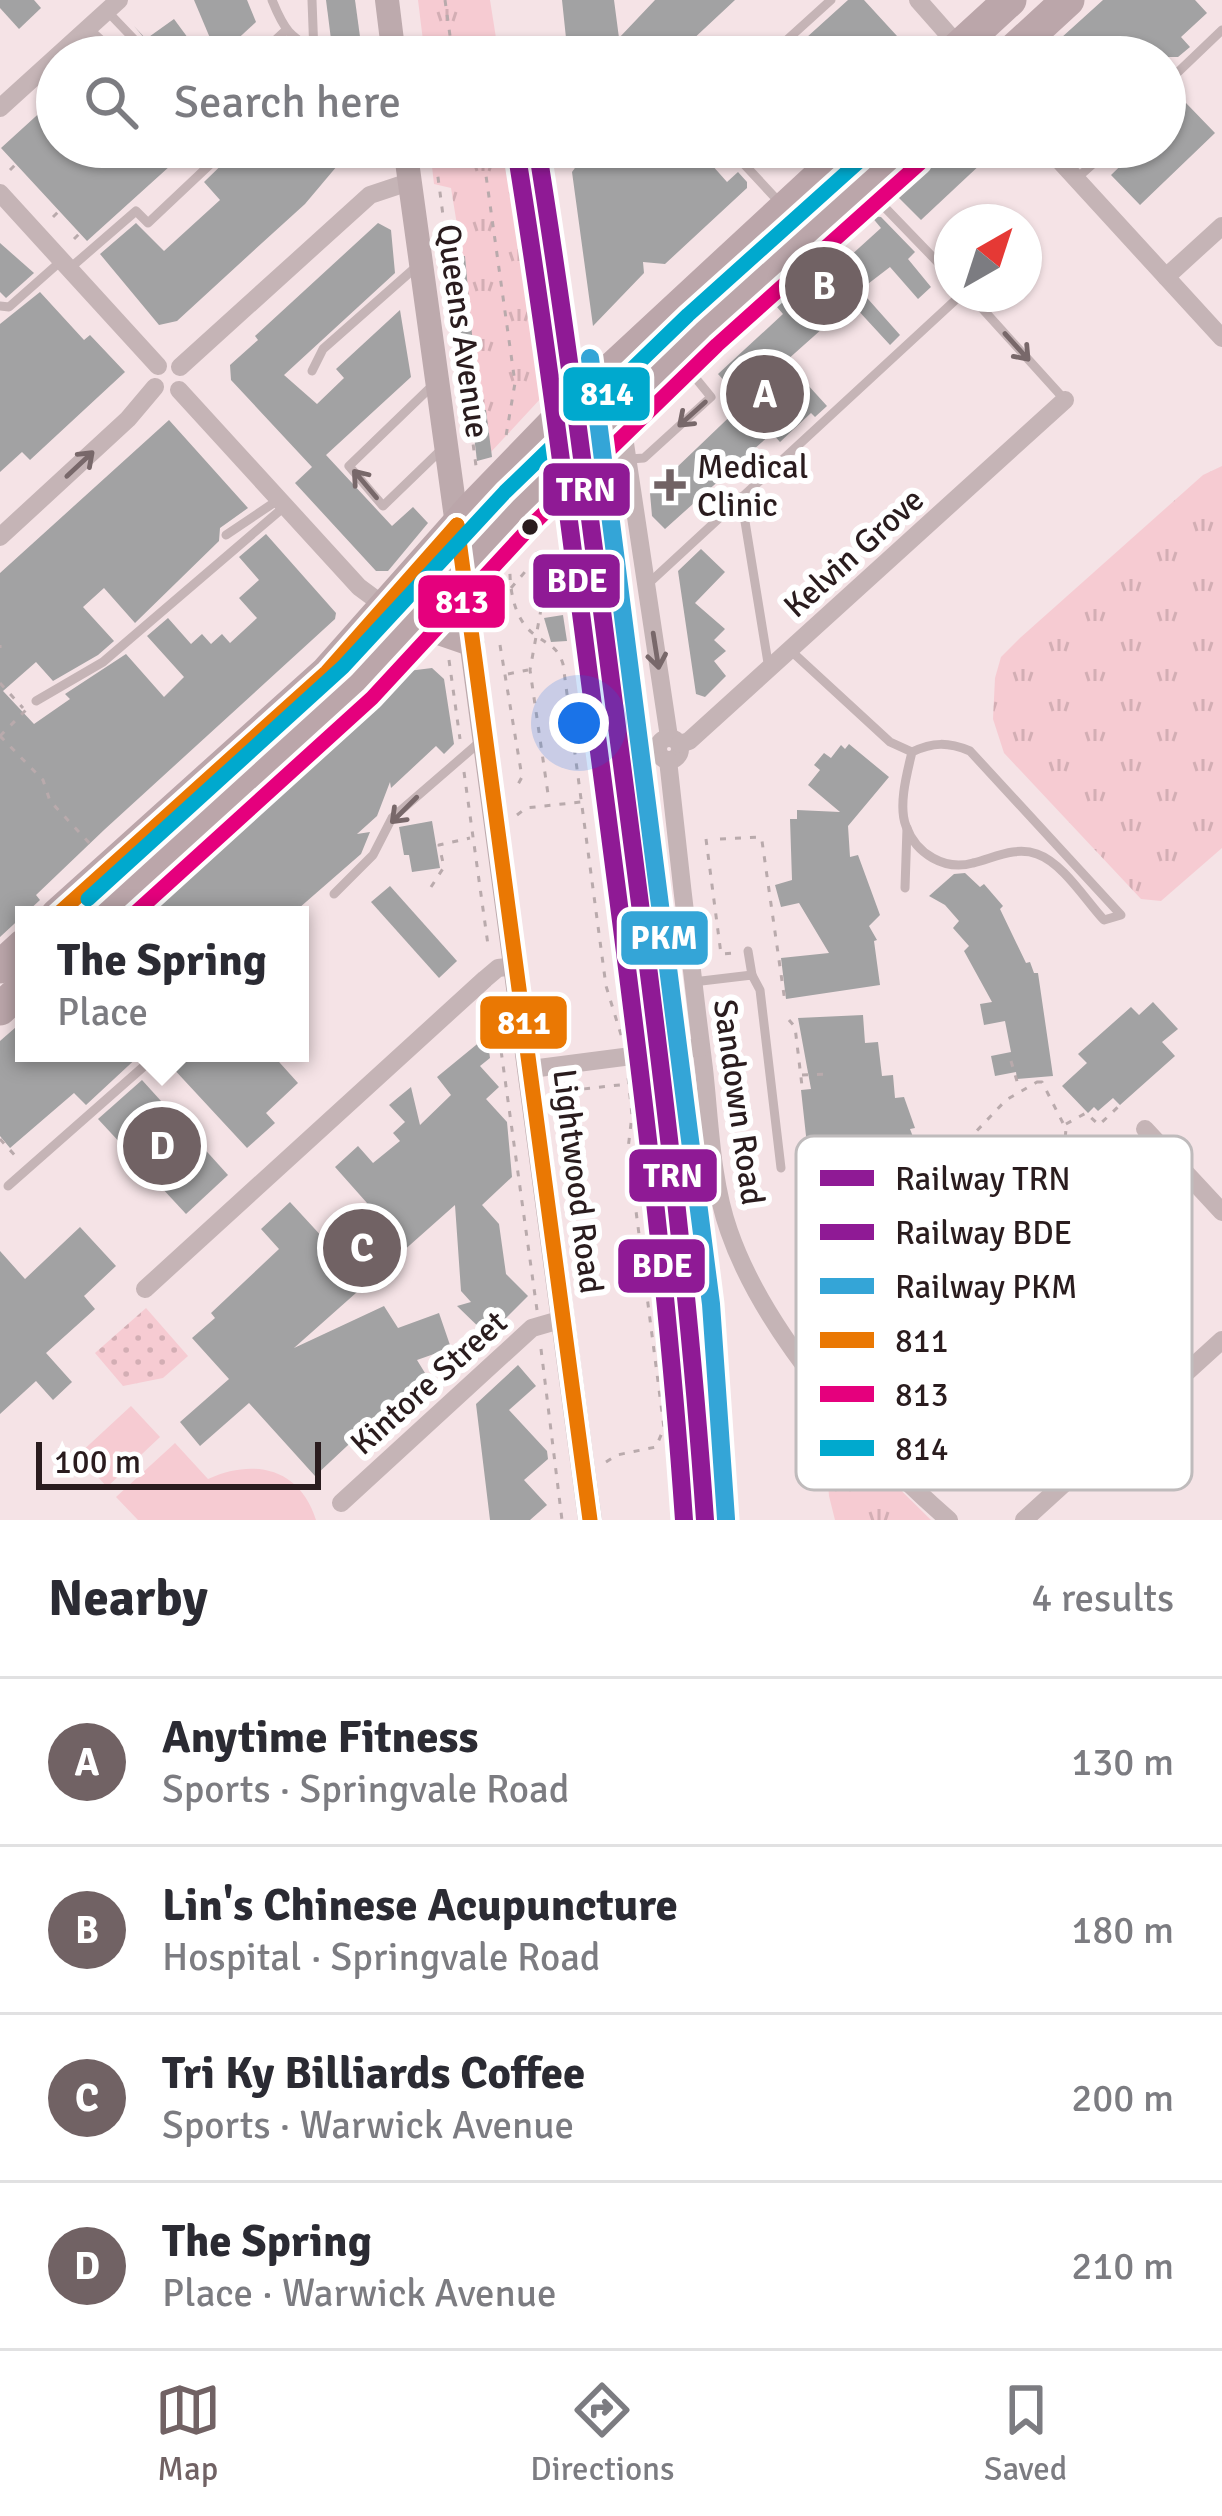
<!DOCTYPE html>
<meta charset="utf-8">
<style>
:root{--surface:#fff;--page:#f7f7f7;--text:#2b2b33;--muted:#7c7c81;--line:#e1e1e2;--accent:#716264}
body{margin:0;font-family:Signika,sans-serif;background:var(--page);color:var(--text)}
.compass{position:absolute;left:934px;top:204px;width:108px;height:108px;border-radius:50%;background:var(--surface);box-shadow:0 3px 9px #0004;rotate:39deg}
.scale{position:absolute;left:36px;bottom:30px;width:285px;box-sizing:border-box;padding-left:12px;border:6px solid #2a1c1e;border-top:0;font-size:33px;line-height:42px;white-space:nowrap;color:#2a1c1e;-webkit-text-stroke:9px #fff;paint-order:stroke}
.you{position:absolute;left:579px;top:723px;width:42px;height:42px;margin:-30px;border:9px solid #fff;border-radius:50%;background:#1a73e8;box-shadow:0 0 0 18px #1a73e833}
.badge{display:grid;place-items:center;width:78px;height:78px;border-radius:50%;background:var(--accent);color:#fff;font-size:39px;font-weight:700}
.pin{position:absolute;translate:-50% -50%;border:6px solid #fff;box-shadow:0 3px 12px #0006}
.popup{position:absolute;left:15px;top:906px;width:294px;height:156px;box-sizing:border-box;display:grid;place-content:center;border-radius:0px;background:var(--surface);filter:drop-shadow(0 3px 9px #0005);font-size:39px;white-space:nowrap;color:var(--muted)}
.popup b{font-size:45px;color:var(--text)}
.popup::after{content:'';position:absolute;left:50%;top:100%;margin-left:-24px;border:24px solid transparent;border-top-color:var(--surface)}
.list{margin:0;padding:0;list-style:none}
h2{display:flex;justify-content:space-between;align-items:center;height:156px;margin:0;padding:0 48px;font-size:51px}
h2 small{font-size:39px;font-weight:400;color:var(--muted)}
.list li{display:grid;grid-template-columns:78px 1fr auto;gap:36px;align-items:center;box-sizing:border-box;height:168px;padding:0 48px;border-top:3px solid var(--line)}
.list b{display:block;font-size:45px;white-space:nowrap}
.list p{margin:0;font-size:39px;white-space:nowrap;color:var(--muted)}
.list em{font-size:39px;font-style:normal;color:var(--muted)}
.icon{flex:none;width:66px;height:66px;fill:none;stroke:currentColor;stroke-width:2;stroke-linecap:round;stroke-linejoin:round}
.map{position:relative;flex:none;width:1222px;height:1520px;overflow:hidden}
.search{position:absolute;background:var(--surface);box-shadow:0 3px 9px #0004;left:36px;right:36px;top:36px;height:132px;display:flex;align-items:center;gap:30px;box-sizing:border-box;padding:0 42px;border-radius:66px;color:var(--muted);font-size:45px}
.sheet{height:828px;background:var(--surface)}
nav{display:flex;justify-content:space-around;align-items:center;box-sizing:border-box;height:168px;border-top:3px solid var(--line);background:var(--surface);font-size:33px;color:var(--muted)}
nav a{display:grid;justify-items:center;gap:6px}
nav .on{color:var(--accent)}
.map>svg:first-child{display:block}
.grass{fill:url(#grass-tufts)}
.park{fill:url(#park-dots)}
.pitch{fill:#f6cbd2}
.building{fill:#a2a2a3}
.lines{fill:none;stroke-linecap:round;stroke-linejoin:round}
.path{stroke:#b9aaac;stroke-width:3;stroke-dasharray:6 9;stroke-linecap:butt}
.lane{stroke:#c5b4b6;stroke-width:9}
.street{stroke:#c5b4b6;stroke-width:18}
.secondary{stroke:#bdaaad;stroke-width:24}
.highway{stroke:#bba6aa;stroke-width:33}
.bus-1-casing{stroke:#fff;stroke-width:24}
.bus-2-casing{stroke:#fff;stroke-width:24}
.bus-3-casing{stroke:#fff;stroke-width:24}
.bus-1{stroke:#ea7803;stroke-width:15}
.bus-2{stroke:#e5007d;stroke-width:15}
.bus-3{stroke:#00a9ce;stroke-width:15}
.rail-1-casing{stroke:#fff;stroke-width:27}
.rail-2-casing{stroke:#fff;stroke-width:27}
.rail-3-casing{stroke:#fff;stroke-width:27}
.rail-1{stroke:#8f1a95;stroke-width:18}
.rail-2{stroke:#8f1a95;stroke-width:18}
.rail-3{stroke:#34a5d7;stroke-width:18}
.oneway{stroke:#78686a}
.poi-dot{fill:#716264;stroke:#fff;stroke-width:4.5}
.bus-dot{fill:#2a1c1e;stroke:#fff;stroke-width:4.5}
.labels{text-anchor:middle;stroke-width:12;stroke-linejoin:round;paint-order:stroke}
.street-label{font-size:33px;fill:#2a1c1e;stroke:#fff}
.poi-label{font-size:33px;fill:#2a1c1e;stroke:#fff;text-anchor:start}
.key{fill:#fff;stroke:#bfbbbc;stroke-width:3}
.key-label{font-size:33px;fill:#2a1c1e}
.line-badge{stroke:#fff;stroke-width:4.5}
.badge-label{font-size:33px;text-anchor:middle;font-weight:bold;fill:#fff}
</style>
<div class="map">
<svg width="1222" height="1520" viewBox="0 0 1222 1520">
<defs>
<pattern id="grass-tufts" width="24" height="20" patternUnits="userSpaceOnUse" patternTransform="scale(3)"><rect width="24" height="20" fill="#f6cbd2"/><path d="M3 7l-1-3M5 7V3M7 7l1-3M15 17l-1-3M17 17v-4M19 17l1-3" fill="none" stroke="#d3aeb4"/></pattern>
<pattern id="park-dots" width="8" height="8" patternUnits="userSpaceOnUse" patternTransform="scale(3)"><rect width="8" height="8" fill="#f6cbd2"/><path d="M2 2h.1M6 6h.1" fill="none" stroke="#d3aeb4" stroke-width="1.8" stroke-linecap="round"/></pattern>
</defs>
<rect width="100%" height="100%" fill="#f5e3e6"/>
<!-- grass -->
<g class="grass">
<polygon points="418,0 490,0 499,57 425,57"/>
<polygon points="436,147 514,147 544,366 542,397 491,452 461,393 475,390 465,257 462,256 451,188 434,184 430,149 436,151"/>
<polygon points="1222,466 1222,848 1161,901 1141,899 1004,753 993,719 995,678 1001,657 1020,638 1203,475"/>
<polygon points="839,1429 931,1520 835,1520 829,1496 825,1444"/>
</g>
<!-- park -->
<polygon class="park" points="146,1308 188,1356 163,1378 123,1386 95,1353"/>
<!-- pitch -->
<g class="pitch">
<polygon points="131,1406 160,1437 107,1487 78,1455"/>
<path d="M175 1443 208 1479C254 1458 300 1468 316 1520H138L116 1497Z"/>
</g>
<!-- building -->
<g class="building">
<polygon points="0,0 34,0 41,8 19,29 0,8"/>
<polygon points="194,0 247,0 256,22 218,57"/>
<polygon points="326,0 355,0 361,44 332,47"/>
<polygon points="562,0 614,0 619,38 655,0 735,0 674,57 568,57"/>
<polygon points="848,0 864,0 897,36 882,49 890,57 785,57"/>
<polygon points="1103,0 1195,0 1207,13 1181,37 1190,47 1178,57 1040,57"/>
<polygon points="174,19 202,57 160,57 134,26 146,39"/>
<polygon points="57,97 57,147 191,147 87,241 1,148"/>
<polygon points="1186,103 1215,133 1140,205 1111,175 1140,147 1165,147 1165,123"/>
<polygon points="240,147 353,147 305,204 250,254 177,321 159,325 100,254 136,223 164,251 220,200 204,182"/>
<polygon points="579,147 696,147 727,182 738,172 747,182 747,188 665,264 643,262 644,273 593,326 572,172 580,161"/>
<polygon points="945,147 999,147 921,220 896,195"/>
<polygon points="871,216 881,217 915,252 908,259 931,287 918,299 890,267 860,290 900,335 890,345 855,307 845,316 841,312 786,361 827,406 815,417 811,413 780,442 772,433 665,529 652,516 650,493 744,403 718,374 783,314 771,300 813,262 827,277 881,228"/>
<polygon points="378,223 391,230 395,273 284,375 317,404 344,378 336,369 400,310 411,377 326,455 392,526 413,507 428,523 388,571 376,571 295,483 312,467 231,380 230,365 258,340 255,336"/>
<polygon points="0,243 34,273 6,298 0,292"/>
<polygon points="465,256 476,379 463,380 448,257"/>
<polygon points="40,292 84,340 90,335 125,372 30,460 22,452 0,472 0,324"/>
<polygon points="486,410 492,457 477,461 471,411"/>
<polygon points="169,420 248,508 220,528 219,541 135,623 104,588 83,607 114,641 98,655 53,681 36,662 3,691 34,724 70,699 65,694 126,654 164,697 184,677 147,636 168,618 191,644 202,634 211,644 222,634 230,643 257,618 239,598 259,580 239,557 266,534 336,613 335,619 104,830 36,895 40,900 0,937 0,573"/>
<polygon points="595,468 607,488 622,560 608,590 582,593 564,572 558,521 562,498"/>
<polygon points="701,549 725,572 695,603 725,629 714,640 726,651 714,661 726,676 705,697 696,694 678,571"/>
<polygon points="563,615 567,641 551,642 544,618"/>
<polygon points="432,668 444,679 454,744 444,754 436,746 391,788 390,782 377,816 357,834 370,832 361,854 291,915 140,915 408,671"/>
<polygon points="849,744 889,777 848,826 850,857 858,855 880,915 869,926 877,940 874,941 880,985 786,999 781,958 829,953 799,903 781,907 775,885 792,880 790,819 797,819 797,810 840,812 808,785 820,770 814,765 824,753 831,758 841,745 845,749"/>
<polygon points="432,821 440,868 412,872 409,855 404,855 399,827"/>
<polygon points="965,873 980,887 984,884 1003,906 1000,909 1026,963 1030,962 1034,973 1038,973 1053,1076 1017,1079 1016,1072 995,1076 991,1056 1011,1052 1005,1021 984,1025 980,1004 992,1002 964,951 969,946 953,928 959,921 945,905 929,896 954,874"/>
<polygon points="390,886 457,961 439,978 371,902"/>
<polygon points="1153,1002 1178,1029 1162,1042 1175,1056 1120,1105 1113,1098 1098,1111 1094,1107 1088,1113 1062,1086 1087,1063 1078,1054 1131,1007 1139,1015"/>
<polygon points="863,1015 865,1043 878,1042 882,1076 893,1075 895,1098 904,1097 915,1128 910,1129 918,1150 913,1152 930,1182 968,1149 1017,1202 996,1220 1007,1232 926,1305 917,1295 894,1316 852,1269 904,1222 865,1171 870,1167 855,1148 808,1154 801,1090 811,1089 798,1018"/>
<polygon points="24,1020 24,1053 142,1053 86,1105 74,1093 10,1148 0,1136 0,1041"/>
<polygon points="487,1036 490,1058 480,1066 499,1087 486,1099 507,1122 512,1177 482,1205 499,1224 506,1274 528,1296 488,1336 457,1306 471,1302 461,1291 455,1205 294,1348 384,1306 398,1328 439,1313 451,1348 417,1360 425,1373 315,1476 249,1403 200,1446 180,1422 229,1379 192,1338 215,1318 211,1313 279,1249 261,1229 290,1202 325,1240 367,1203 335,1167 358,1146 373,1163 400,1141 393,1133 405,1122 389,1105 411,1087 420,1125 451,1095 437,1077"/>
<polygon points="184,1053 271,1053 298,1083 266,1113 275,1123 247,1148 171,1066"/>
<polygon points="142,1080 228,1175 186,1214 98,1119"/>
<polygon points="80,1227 116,1266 84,1296 95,1309 46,1353 72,1382 53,1400 36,1381 0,1414 0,1251 25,1279"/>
<polygon points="518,1365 536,1386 509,1410 547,1451 548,1459 524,1480 547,1505 530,1520 490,1520 476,1404"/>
</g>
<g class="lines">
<!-- path -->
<g class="path">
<polyline points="445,0 453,57"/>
<polyline points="56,88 57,88"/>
<polyline points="434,147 476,466"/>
<polyline points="440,147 456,158 480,158"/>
<polyline points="482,147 515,383 506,436"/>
<polyline points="10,170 16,164"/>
<polyline points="53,217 59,211"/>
<polyline points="74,239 80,233"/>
<polyline points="598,468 612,490"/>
<polyline points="581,489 593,582"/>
<polyline points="592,508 598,507 601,535"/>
<polyline points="572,539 569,510 574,510"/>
<polyline points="537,551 547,576 530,670 548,794"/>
<path d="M510 559C509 586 512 621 538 637 551 646 558 648 563 664L606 986 622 1038"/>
<polyline points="582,568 576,569 573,541 602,537 605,565 600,566"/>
<polyline points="511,588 530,566 536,553"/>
<polyline points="580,604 602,762 584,612 586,583 601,581 610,612 629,757 611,601"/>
<polyline points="0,645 0,648"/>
<polyline points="500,645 522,777 515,790"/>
<polyline points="449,660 460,739"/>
<polyline points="508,674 528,670"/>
<polyline points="0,683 23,708"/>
<polyline points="642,693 656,839"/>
<polyline points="0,736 43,780 50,801 94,848"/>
<polyline points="0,736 26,710"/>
<polyline points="464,772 488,945"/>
<polyline points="517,815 526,808 581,802"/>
<polyline points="706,839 721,954 734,953"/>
<polyline points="720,839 760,837 762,841 785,1002"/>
<polyline points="431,887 444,867 439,845 470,838"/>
<polyline points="495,1007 537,1310"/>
<polyline points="789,1020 795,1027 802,1086"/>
<polyline points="1011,1061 1019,1088"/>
<polyline points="802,1075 831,1074"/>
<path d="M1037 1082H1042L1066 1129 1065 1140C1058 1153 1035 1175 1021 1179 1001 1184 974 1154 969 1139L1006 1100Z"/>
<polyline points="556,1097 565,1091 628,1084"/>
<polyline points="1066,1124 1086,1113 1099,1125 1120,1105"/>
<polyline points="0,1139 19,1160"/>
<polyline points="541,1349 562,1520"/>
<polyline points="606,1462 617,1455 656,1447 664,1428 628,1149 632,1115 628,1077"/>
</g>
<!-- lane -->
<g class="lane">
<path d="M272 0C287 37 292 36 324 57"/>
<polyline points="312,0 314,54"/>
<polyline points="107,11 151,57"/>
<polyline points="88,28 110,48"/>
<polyline points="257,57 285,31"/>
<polyline points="344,57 392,51"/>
<polyline points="768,57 831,0"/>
<polyline points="1165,100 1171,95 1176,74 1222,30"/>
<polyline points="211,147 219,156 228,147"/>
<polyline points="728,147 781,204"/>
<polyline points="1076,179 1112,147"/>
<polyline points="867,189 952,277"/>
<polyline points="69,269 136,211 148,223 219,156"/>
<polyline points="969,294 1065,400"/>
<polyline points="0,306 9,307 61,261"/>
<polyline points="312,371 323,349 416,267"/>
<polyline points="433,385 349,466 383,506 443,448"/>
<polyline points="630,459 644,458 711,397 680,359"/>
<polyline points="741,497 769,669"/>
<polyline points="226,535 278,500"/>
<polyline points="649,583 962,294"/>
<path d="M790 650 890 742 912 752C933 742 948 742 970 751L1121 915 1104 920C1086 901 1063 863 1037 854 1015 846 994 858 973 863 945 871 916 854 906 826 898 806 907 773 912 752"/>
<polyline points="36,701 103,662 284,507"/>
<polyline points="905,888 907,828"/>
<polyline points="334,894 373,855 392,818 481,741"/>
<polyline points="748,951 752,975"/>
<polyline points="693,982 752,975 760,990 781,1168"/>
<polyline points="8,1186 159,1053"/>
</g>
<!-- street -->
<g class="street">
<polyline points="918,0 963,51"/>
<polyline points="0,108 119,0"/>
<polyline points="1047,147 1222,338"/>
<polyline points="0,193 158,366"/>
<polyline points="1166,277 1222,226"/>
<polyline points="180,367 370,195 409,182"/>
<polyline points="179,390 359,587 386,607"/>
<polyline points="620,410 669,737"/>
<polyline points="0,537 128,419 155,387"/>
<circle cx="669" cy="749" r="11"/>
<polyline points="680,744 689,741 1065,400"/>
<path d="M668 760C679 863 691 966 704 1069 710 1122 711 1180 729 1231 765 1335 867 1449 949 1520"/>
<polyline points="531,1069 701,1047"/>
<polyline points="1145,1129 1222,1212"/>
<polyline points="145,1289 485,979 498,968 516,966"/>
<polyline points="341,1503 532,1328 563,1319"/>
<polyline points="1024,1520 1222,1340"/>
</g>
<!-- secondary -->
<g class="secondary">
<polyline points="387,0 394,57"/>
<polyline points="405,147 457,525"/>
<polyline points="461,566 590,1520"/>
<polyline points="412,624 473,645"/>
</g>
<!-- highway -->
<g class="highway">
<polyline points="948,57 1010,0"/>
<polyline points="1006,57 1068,0"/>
<polyline points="57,915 327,672 474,506 563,414 851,147"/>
<polyline points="102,915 358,682 520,507 703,330 906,147"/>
<polyline points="0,967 24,945"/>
<polyline points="0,1009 24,987"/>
</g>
<!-- bus-1 casing -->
<g class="bus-1-casing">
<g id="bus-1">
<polyline points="457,525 590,1520"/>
<polyline points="57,915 327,672 457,525"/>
</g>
</g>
<!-- bus-2 casing -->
<g class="bus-2-casing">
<polyline id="bus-2" points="133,915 372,698 535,522 717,345 920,163"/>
</g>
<!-- bus-3 casing -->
<g class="bus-3-casing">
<polyline id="bus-3" points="88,899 343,667 505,492 688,315 875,147"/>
</g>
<!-- bus-1 -->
<use href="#bus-1" class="bus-1"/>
<!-- bus-2 -->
<use href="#bus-2" class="bus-2"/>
<!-- bus-3 -->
<use href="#bus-3" class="bus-3"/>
<!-- rail-1 casing -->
<g class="rail-1-casing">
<path id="rail-1" d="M537 147C569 345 593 544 619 742 653 1001 687 1259 705 1520"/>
</g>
<!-- rail-2 casing -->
<g class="rail-2-casing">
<path id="rail-2" d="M516 150C548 348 572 546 598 744 632 1002 666 1260 684 1520"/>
</g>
<!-- rail-3 casing -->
<g class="rail-3-casing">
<polyline id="rail-3" points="590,358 711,1304 726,1519"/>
</g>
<!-- rail-1 -->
<use href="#rail-1" class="rail-1"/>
<!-- rail-2 -->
<use href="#rail-2" class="rail-2"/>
<!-- rail-3 -->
<use href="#rail-3" class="rail-3"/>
</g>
<!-- one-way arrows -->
<defs><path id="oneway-shaft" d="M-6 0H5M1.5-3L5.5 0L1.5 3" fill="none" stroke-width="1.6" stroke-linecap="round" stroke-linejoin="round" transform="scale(3)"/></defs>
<g class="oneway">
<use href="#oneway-shaft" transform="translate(1017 347) rotate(48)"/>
<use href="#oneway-shaft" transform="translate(692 414) rotate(138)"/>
<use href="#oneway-shaft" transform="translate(80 464) rotate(-43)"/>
<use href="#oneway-shaft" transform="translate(365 484) rotate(-130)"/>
<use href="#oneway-shaft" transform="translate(656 651) rotate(81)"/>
<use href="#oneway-shaft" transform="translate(404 810) rotate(135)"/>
</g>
<!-- markers -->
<path class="poi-dot" d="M664 467h12v12h12v12h-12v12h-12v-12h-12v-12h12z"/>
<circle class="bus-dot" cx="530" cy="527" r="10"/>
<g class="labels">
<!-- street labels -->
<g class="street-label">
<text transform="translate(464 331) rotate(82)" y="12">Queens Avenue</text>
<text transform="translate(853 552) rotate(-42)" y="12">Kelvin Grove</text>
<text transform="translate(740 1102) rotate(82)" y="12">Sandown Road</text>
<text transform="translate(579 1181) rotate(83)" y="12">Lightwood Road</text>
<text transform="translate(428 1382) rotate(-42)" y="12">Kintore Street</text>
</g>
<!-- poi labels -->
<g class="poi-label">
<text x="697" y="478">Medical<tspan x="697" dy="38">Clinic</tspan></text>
</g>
</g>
<!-- legend -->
<rect x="796" y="1136" width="396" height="354" rx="18" class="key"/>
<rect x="820" y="1170" width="54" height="16" fill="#8f1a95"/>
<rect x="820" y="1224" width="54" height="16" fill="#8f1a95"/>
<rect x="820" y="1278" width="54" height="16" fill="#34a5d7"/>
<rect x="820" y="1332" width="54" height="16" fill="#ea7803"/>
<rect x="820" y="1386" width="54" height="16" fill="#e5007d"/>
<rect x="820" y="1440" width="54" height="16" fill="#00a9ce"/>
<g class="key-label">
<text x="895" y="1190">Railway TRN</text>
<text x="895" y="1244">Railway BDE</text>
<text x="895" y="1298">Railway PKM</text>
<text x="895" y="1352">811</text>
<text x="895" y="1406">813</text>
<text x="895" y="1460">814</text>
</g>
<g class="line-badge">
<rect x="561" y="365" width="91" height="58" rx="12" fill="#00a9ce"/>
<rect x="541" y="461" width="91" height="57" rx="12" fill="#8f1a95"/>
<rect x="531" y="552" width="91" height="58" rx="12" fill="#8f1a95"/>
<rect x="416" y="573" width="91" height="57" rx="12" fill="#e5007d"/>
<rect x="619" y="909" width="91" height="58" rx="12" fill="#34a5d7"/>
<rect x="478" y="994" width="91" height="57" rx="12" fill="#ea7803"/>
<rect x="627" y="1147" width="92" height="57" rx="12" fill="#8f1a95"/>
<rect x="616" y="1237" width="91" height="58" rx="12" fill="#8f1a95"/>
</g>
<g class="badge-label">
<text x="607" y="405">814</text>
<text x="586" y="501">TRN</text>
<text x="577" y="592">BDE</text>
<text x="462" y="613">813</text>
<text x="664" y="949">PKM</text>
<text x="524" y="1034">811</text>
<text x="673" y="1187">TRN</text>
<text x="662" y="1277">BDE</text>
</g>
</svg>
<svg class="compass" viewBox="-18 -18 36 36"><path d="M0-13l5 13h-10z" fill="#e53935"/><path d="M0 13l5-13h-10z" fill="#7c7c81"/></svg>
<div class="scale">100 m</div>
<div class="you"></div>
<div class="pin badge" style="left:765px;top:394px">A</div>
<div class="pin badge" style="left:824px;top:286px">B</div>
<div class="pin badge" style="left:362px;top:1248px">C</div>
<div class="pin badge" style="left:162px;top:1146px">D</div>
<div class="popup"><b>The Spring</b>Place</div>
<div class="search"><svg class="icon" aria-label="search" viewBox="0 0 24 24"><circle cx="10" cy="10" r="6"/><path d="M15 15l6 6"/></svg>Search here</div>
</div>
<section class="sheet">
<h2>Nearby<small>4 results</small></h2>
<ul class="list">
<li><span class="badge">A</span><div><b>Anytime Fitness</b><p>Sports · Springvale Road</p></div><em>130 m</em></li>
<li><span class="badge">B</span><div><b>Lin's Chinese Acupuncture</b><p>Hospital · Springvale Road</p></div><em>180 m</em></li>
<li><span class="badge">C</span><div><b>Tri Ky Billiards Coffee</b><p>Sports · Warwick Avenue</p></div><em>200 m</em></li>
<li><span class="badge">D</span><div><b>The Spring</b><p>Place · Warwick Avenue</p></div><em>210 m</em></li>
</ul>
</section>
<nav>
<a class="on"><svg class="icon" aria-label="map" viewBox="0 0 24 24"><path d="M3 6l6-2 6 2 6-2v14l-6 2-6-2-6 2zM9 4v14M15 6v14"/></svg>Map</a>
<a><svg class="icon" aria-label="directions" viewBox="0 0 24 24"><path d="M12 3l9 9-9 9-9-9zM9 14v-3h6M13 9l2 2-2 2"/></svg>Directions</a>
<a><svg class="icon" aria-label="saved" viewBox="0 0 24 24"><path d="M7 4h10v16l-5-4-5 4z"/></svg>Saved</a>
</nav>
